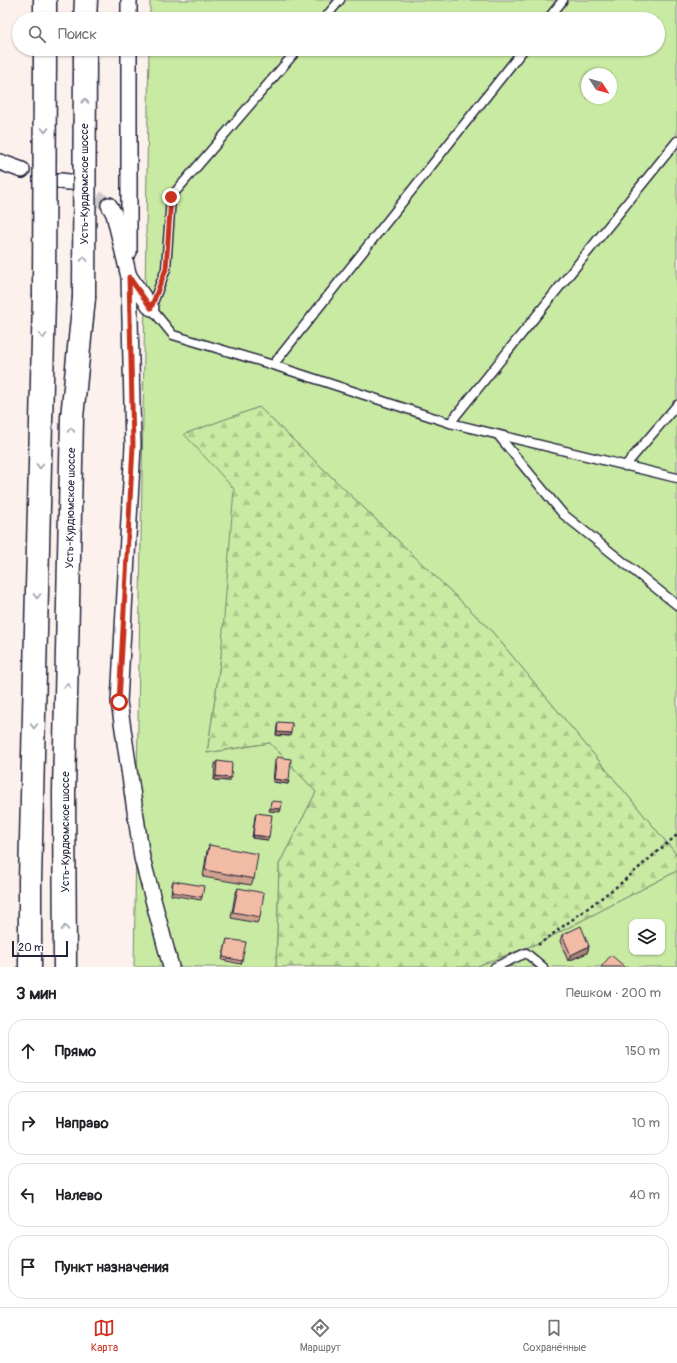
<!DOCTYPE html>
<html lang="ru">
<meta charset="utf-8">
<style>
:root{--surface:#fff;--page:#f6f6f6;--text:#202124;--muted:#757577;--line:#e0e0e0;--accent:#c8321e}
body{margin:0;font-family:Pangolin,sans-serif;background:var(--page);color:var(--text)}
.controls{position:absolute;right:12px;bottom:12px;display:grid;overflow:hidden;border-radius:8px;box-shadow:0 1px 3px #0004}
.controls button{width:36px;height:36px;display:grid;place-items:center;padding:0;border:0;border-bottom:1px solid var(--line);background:var(--surface);color:var(--text);font:20px sans-serif}
.compass{position:absolute;left:581px;top:68px;width:36px;height:36px;border-radius:50%;background:var(--surface);box-shadow:0 1px 3px #0004;rotate:126deg}
.scale{position:absolute;left:12px;bottom:10px;width:56px;box-sizing:border-box;padding-left:4px;border:2px solid #22223b;border-top:0;font-size:11px;line-height:14px;white-space:nowrap;color:#22223b;-webkit-text-stroke:3px #fff;paint-order:stroke}
.stop{position:absolute;width:12px;height:12px;margin:-9px;border:3px solid #c8321e;border-radius:50%;background:#fff}
.stop.end{background:#c8321e;border-color:#fff;box-shadow:0 1px 4px #0008}
.list{margin:0;padding:0;list-style:none}
h2{display:flex;justify-content:space-between;align-items:center;height:52px;margin:0;padding:0 16px;font-size:17px}
h2 small{font-size:13px;font-weight:400;color:var(--muted)}
.list li{display:grid;grid-template-columns:26px 1fr auto;gap:12px;align-items:center;box-sizing:border-box;height:64px;margin:0 8px 8px;padding:0 8px;border:1px solid var(--line);border-radius:16px}
.list b{display:block;font-size:15px;white-space:nowrap}
.list em{font-size:13px;font-style:normal;color:var(--muted)}
.icon{flex:none;width:22px;height:22px;fill:none;stroke:currentColor;stroke-width:2;stroke-linecap:round;stroke-linejoin:round}
.map{position:relative;flex:none;width:677px;height:967px;overflow:hidden}
.search{position:absolute;background:var(--surface);box-shadow:0 1px 3px #0004;left:12px;right:12px;top:12px;height:44px;display:flex;align-items:center;gap:10px;box-sizing:border-box;padding:0 14px;border-radius:22px;color:var(--muted);font-size:15px}
.sheet{height:340px;background:var(--surface)}
nav{display:flex;justify-content:space-around;align-items:center;box-sizing:border-box;height:56px;border-top:1px solid var(--line);background:var(--surface);font-size:11px;color:var(--muted)}
nav a{display:grid;justify-items:center;gap:2px}
nav .on{color:var(--accent)}
.map>svg:first-child{display:block}
.forest{fill:url(#forest-firs);stroke:#75866e}
.garden{fill:#c8eaa2;stroke:#75866e;fill-rule:evenodd}
.lines{fill:none;stroke-linecap:round;stroke-linejoin:round}
.minor-tunnel{stroke:#d0c8c9;stroke-width:15;stroke-dasharray:15 8;stroke-linecap:butt}
.service-casing{stroke:#22223b;stroke-width:11}
.minor-casing{stroke:#22223b;stroke-width:18}
.primary-casing{stroke:#22223b;stroke-width:25}
.path{stroke:#22223b;stroke-width:2.5;stroke-dasharray:3 3;stroke-linecap:butt}
.service{stroke:#fff;stroke-width:8}
.minor{stroke:#fff;stroke-width:15}
.primary{stroke:#fff;stroke-width:22}
.primary-bridge-casing{stroke:#22223b;stroke-width:25;stroke-linecap:butt}
.primary-bridge{stroke:#fff;stroke-width:22}
.wall{fill:#d0a18f;stroke:#22223b}
.shaded-wall{fill:#a98374;stroke:#22223b}
.building{fill:#f2bba6;stroke:#22223b}
.oneway{stroke:#9c9ca7}
.route{stroke:#c8321e;stroke-width:5}
.labels{text-anchor:middle;stroke-width:3;stroke-linejoin:round;paint-order:stroke}
.street-label{font-size:11px;fill:#22223b;stroke:#fff}
</style>
<div class="map">
<svg width="677" height="967" viewBox="0 0 677 967">
<defs>
<pattern id="forest-firs" width="22" height="20" patternUnits="userSpaceOnUse"><rect width="22" height="20" fill="#c8eaa2"/><path d="M5 1l3.5 6h-7zM16 11l3.5 6h-7z" fill="#acc88c"/></pattern>
</defs>
<rect width="100%" height="100%" fill="#fcf1ed"/>
<filter id="ink" filterUnits="userSpaceOnUse"><feTurbulence type="fractalNoise" baseFrequency=".025" numOctaves="2"/><feDisplacementMap in="SourceGraphic" scale="8" xChannelSelector="R" yChannelSelector="G"/><feConvolveMatrix kernelMatrix="1 2 1 2 8 2 1 2 1" color-interpolation-filters="sRGB"/></filter>
<g filter="url(#ink)">
<!-- forest -->
<polygon class="forest" points="259,407 490,629 677,855 677,871 539,943 475,967 276,967 279,864 316,792 270,743 207,753 221,656 183,434"/>
<!-- garden -->
<g class="garden">
<path d="M150 0H677V855L490 629 259 407 184 434 234 489 221 656 207 753 270 743 316 792 279 864 276 967H134L149 49H658V19H150ZM587 74H611V98H587Z"/>
<path d="M677 871V967H475L539 943ZM632 922H662V952H632Z"/>
</g>
<g class="lines">
<!-- minor-tunnel -->
<polyline class="minor-tunnel" points="77,187 109,205"/>
<!-- service casing -->
<g class="service-casing">
<g id="service">
<polyline points="324,19 340,0"/>
<polyline points="548,19 563,0"/>
<polyline points="298,49 171,197 166,269 151,308 173,335 273,365 450,423 677,478"/>
<polyline points="273,365 524,49"/>
<polyline points="450,423 677,141"/>
<polyline points="498,435 563,514 677,605"/>
<polyline points="625,466 677,405"/>
<polyline points="495,967 526,953 543,967"/>
</g>
</g>
<!-- minor casing -->
<g class="minor-casing">
<g id="minor">
<polyline points="129,0 129,19"/>
<polyline points="129,49 129,252"/>
<polyline points="0,162 22,170"/>
<polyline points="61,181 69,182"/>
<polyline points="109,205 114,214 129,277 133,446 119,702 142,858 171,967"/>
<polyline points="129,276 151,308"/>
</g>
</g>
<!-- primary casing -->
<g class="primary-casing">
<g id="primary">
<polyline points="45,19 45,0"/>
<polyline points="85,19 86,0"/>
<polyline points="30,967 30,881 44,297"/>
<polyline points="65,967 64,792 72,417 84,298"/>
</g>
</g>
<!-- path -->
<polyline class="path" points="538,945 620,884 677,835"/>
<!-- service -->
<use href="#service" class="service"/>
<!-- minor -->
<use href="#minor" class="minor"/>
<!-- primary -->
<use href="#primary" class="primary"/>
<!-- primary-bridge casing -->
<g class="primary-bridge-casing">
<g id="primary-bridge">
<polyline points="44,297 45,49"/>
<polyline points="84,298 85,49"/>
</g>
</g>
<!-- primary-bridge -->
<use href="#primary-bridge" class="primary-bridge"/>
</g>
<!-- wall -->
<g class="wall">
<polygon points="278,722 290,736 276,735 277,726"/>
<polygon points="277,757 288,784 273,782 275,760"/>
<polygon points="217,761 230,781 214,780 215,764"/>
<polygon points="256,813 269,837 268,840 252,838 255,816"/>
<polygon points="209,845 254,879 251,885 203,877 207,851"/>
<polygon points="173,881 202,897 201,900 171,895 172,884"/>
<polygon points="238,888 260,917 257,923 231,918 235,895"/>
<polygon points="562,935 589,946 587,953 568,961 560,941"/>
<polygon points="227,939 242,961 241,964 222,960"/>
</g>
<!-- shaded-wall -->
<g class="shaded-wall">
<polygon points="277,732 291,733 290,736 276,735"/>
<polygon points="216,776 231,778 230,781 214,780"/>
<polygon points="274,779 289,781 288,784 273,782"/>
<polygon points="270,808 281,809 280,812 269,811"/>
<polygon points="253,835 269,837 268,840 252,838"/>
<polygon points="589,946 587,953 568,961 571,955"/>
</g>
<!-- building -->
<g class="building">
<polygon points="278,722 292,723 291,733 277,732"/>
<polygon points="277,757 291,759 289,781 274,779"/>
<polygon points="217,761 232,763 231,778 216,776"/>
<polygon points="271,801 282,802 281,809 270,808"/>
<polygon points="256,813 272,815 269,837 253,835"/>
<polygon points="209,845 258,854 254,879 205,870"/>
<polygon points="173,881 204,886 202,897 172,892"/>
<polygon points="238,888 264,893 260,917 233,912"/>
<polygon points="581,926 589,946 571,955 562,935"/>
<polygon points="227,939 246,942 242,961 223,957"/>
<polygon points="611,955 625,967 601,967"/>
</g>
<!-- one-way arrows -->
<defs><path id="oneway-chevron" d="M-2-3.5L2.5 0L-2 3.5" fill="none" stroke-width="1.6" stroke-linecap="round" stroke-linejoin="round"/></defs>
<g class="oneway">
<use href="#oneway-chevron" transform="translate(85 101) rotate(-90)"/>
<use href="#oneway-chevron" transform="translate(45 130) rotate(90)"/>
<use href="#oneway-chevron" transform="translate(84 259) rotate(-90)"/>
<use href="#oneway-chevron" transform="translate(43 336) rotate(91)"/>
<use href="#oneway-chevron" transform="translate(71 430) rotate(-89)"/>
<use href="#oneway-chevron" transform="translate(40 466) rotate(91)"/>
<use href="#oneway-chevron" transform="translate(37 596) rotate(91)"/>
<use href="#oneway-chevron" transform="translate(67 686) rotate(-89)"/>
<use href="#oneway-chevron" transform="translate(34 726) rotate(91)"/>
<use href="#oneway-chevron" transform="translate(65 928) rotate(-90)"/>
</g>
</g>
<g class="lines" filter="url(#ink)">
<!-- route -->
<polyline class="route" points="119,702 133,446 129,277 151,308 166,269 171,197"/>
</g>
<g class="labels">
<!-- street labels -->
<g class="street-label">
<text transform="translate(84 184) rotate(-90)" y="4">Усть-Курдюмское шоссе</text>
<text transform="translate(70 508) rotate(-89)" y="4">Усть-Курдюмское шоссе</text>
<text transform="translate(65 832) rotate(-90)" y="4">Усть-Курдюмское шоссе</text>
</g>
</g>
</svg>
<div class="controls">
<button><svg class="icon" aria-label="layers" viewBox="0 0 24 24"><path d="M12 4l9 5-9 5-9-5zM3 14l9 5 9-5"/></svg></button>
</div>
<svg class="compass" viewBox="-18 -18 36 36"><path d="M0-13l5 13h-10z" fill="#e53935"/><path d="M0 13l5-13h-10z" fill="#757577"/></svg>
<div class="scale">20 m</div>
<div class="stop" style="left:119px;top:702px"></div>
<div class="stop end" style="left:171px;top:197px"></div>
<div class="search"><svg class="icon" aria-label="search" viewBox="0 0 24 24"><circle cx="10" cy="10" r="6"/><path d="M15 15l6 6"/></svg>Поиск</div>
</div>
<section class="sheet">
<h2>3 мин<small>Пешком · 200 m</small></h2>
<ul class="list">
<li><svg class="icon" aria-label="ahead" viewBox="0 0 24 24"><path d="M12 20V5M6 11l6-6 6 6"/></svg><div><b>Прямо</b></div><em>150 m</em></li>
<li><svg class="icon" aria-label="right" viewBox="0 0 24 24"><path d="M7 20v-9h11M14 6l5 5-5 5"/></svg><div><b>Направо</b></div><em>10 m</em></li>
<li><svg class="icon" aria-label="left" viewBox="0 0 24 24"><path d="M17 20v-9H6M10 6l-5 5 5 5"/></svg><div><b>Налево</b></div><em>40 m</em></li>
<li><svg class="icon" aria-label="arrive" viewBox="0 0 24 24"><path d="M6 21V4h12l-3 4 3 4H6"/></svg><div><b>Пункт назначения</b></div></li>
</ul>
</section>
<nav>
<a class="on"><svg class="icon" aria-label="map" viewBox="0 0 24 24"><path d="M3 6l6-2 6 2 6-2v14l-6 2-6-2-6 2zM9 4v14M15 6v14"/></svg>Карта</a>
<a><svg class="icon" aria-label="directions" viewBox="0 0 24 24"><path d="M12 3l9 9-9 9-9-9zM9 14v-3h6M13 9l2 2-2 2"/></svg>Маршрут</a>
<a><svg class="icon" aria-label="saved" viewBox="0 0 24 24"><path d="M7 4h10v16l-5-4-5 4z"/></svg>Сохранённые</a>
</nav>
